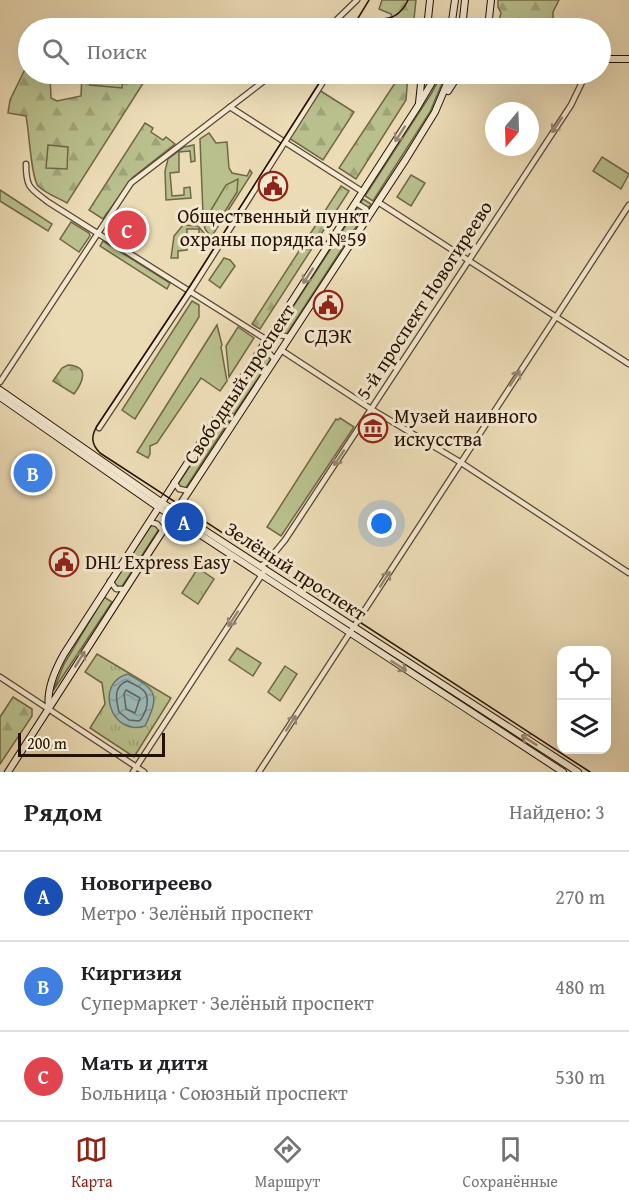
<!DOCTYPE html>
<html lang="ru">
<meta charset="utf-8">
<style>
:root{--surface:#fff;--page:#f2f2f2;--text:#202124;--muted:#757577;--line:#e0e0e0;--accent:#8f2418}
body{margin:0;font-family:"Gentium Book Plus",serif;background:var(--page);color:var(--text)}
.controls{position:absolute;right:18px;bottom:18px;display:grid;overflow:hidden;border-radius:12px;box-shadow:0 6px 24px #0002}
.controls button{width:54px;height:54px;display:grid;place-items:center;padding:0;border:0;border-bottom:2px solid var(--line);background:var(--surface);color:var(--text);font:30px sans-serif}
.compass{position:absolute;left:485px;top:102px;width:54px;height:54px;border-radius:50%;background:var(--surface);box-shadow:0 6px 24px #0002;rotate:199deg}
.scale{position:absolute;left:18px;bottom:15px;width:147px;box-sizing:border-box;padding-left:6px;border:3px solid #251100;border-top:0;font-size:16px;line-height:21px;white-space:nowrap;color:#251100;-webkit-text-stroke:4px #f3e8d0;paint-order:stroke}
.you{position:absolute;left:382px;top:524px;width:21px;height:21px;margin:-15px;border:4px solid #fff;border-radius:50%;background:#1a73e8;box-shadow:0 0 0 9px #1a73e833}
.badge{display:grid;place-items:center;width:39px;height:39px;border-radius:50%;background:var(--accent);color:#fff;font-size:20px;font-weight:700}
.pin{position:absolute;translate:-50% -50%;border:3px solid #fff;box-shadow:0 2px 6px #0006}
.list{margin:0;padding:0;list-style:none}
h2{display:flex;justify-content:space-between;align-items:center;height:78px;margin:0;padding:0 24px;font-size:26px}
h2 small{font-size:20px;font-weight:400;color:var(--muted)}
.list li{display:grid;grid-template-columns:39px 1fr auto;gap:18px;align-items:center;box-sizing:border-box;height:90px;padding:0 24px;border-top:2px solid var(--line)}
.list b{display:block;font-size:22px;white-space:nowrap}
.list p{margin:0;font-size:20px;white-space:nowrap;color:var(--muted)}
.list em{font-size:20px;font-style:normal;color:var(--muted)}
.icon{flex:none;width:33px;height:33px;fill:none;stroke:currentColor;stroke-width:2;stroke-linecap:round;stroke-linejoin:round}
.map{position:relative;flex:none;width:629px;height:772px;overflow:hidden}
.search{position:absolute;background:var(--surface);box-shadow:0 6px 24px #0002;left:18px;right:18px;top:18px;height:66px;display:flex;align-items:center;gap:15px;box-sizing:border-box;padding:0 21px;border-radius:33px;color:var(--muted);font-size:22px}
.sheet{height:348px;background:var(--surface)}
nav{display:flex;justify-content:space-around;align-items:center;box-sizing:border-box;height:84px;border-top:2px solid var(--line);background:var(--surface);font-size:16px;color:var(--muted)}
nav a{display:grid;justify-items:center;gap:3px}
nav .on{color:var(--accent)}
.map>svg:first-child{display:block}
.grass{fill:#b9c08d;stroke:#6f6846;stroke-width:1.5}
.forest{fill:url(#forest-firs);stroke:#6f6846;stroke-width:1.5}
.park{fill:url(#park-tufts);stroke:#6f6846;stroke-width:1.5}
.water{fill:url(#water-waves);stroke:#6c766e;stroke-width:1.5}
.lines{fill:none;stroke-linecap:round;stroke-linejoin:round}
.shore{stroke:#60655c;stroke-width:1.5}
.street-casing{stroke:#57442e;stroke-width:7}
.secondary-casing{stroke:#251100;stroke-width:8}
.street{stroke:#f3e8d0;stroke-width:4.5}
.secondary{stroke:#f3e8d0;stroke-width:6}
.tram{stroke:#251100;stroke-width:1.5}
.oneway{stroke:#968772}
.labels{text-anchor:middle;stroke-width:6;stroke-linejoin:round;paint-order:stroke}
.poi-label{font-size:20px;fill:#251100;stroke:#f3e8d0}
.street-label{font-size:20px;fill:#251100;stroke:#f3e8d0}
</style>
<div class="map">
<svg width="629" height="772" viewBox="0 0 629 772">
<defs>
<pattern id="forest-firs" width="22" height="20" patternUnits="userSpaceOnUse" patternTransform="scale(1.5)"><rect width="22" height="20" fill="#b9c08d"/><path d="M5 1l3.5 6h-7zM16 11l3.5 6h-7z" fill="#9fa478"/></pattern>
<pattern id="park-tufts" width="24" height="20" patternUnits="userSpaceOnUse" patternTransform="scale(1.5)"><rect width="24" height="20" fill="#b9c08d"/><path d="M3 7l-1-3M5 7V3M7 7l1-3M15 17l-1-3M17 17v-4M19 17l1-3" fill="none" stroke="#9fa478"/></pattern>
<pattern id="water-waves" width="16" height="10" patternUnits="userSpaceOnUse" patternTransform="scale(1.5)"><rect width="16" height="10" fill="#9cb9b8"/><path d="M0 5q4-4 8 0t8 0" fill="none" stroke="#869e9c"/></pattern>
</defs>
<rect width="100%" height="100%" fill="#ecdcb6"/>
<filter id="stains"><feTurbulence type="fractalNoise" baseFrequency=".00333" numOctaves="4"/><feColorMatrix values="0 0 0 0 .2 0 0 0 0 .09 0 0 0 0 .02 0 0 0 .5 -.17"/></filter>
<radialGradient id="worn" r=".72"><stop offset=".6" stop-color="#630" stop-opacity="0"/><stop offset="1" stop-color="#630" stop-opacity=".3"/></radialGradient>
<!-- grass -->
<g class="grass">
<polygon points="442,74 446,74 430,112 373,201 365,196 431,94"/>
<path d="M209 133 216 143 227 142 229 168 232 173 247 176 250 170 252 173 212 236C201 228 205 225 205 215L203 214 200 139Z"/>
<polygon points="194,145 195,161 191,162 190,151 179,152 179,172 170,173 172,196 184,195 184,188 190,187 191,198 166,200 165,171 168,159 184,147"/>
<polygon points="602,157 629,174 621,189 593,171"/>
<polygon points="411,175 425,183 411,206 397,197"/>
<polygon points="0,190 52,224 48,231 0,201"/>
<polygon points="363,199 371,204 286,335 278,330"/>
<polygon points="71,222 89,233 90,236 79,252 60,239"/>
<polygon points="183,225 198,226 204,233 204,239 199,239 199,229 187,229 187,250 178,251 178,258 171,258 174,236"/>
<polygon points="103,241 170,283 167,289 100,246"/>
<polygon points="224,258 230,260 235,266 220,288 209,280"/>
<polygon points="192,301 199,305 199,317 135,419 122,410"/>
<polygon points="217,325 222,345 221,347 227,381 220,391 201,378 157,443 150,446 150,454 148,458 137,452"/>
<polygon points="238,327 254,338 229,377 226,346"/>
<polygon points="263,354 271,359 234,414 227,409"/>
<polygon points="224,414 231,418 185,489 178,484"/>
<polygon points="340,418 354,427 281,536 267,527 336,419 338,420"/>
<polygon points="152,524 159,529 121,588 113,583"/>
<polygon points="104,597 112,602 53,691 64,664"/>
<polygon points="237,648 261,663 253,676 229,660"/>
<polygon points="285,666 297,674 280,701 268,692"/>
</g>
<!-- forest -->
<g class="forest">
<polygon points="382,0 416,0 413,28 379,28 379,27 394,23 391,14 379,9"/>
<polygon points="498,0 559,0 553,12 553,18 558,23 558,28 497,28 501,13 498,7"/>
<path d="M28 63V74H50L51 98 57 101 81 96 82 74H149L67 203C58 198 45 193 38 186 31 177 29 130 26 116L8 113 10 100Z"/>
<polygon points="401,74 408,74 406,100 356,179 339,168"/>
<polygon points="319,90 354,112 323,160 289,138"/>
<polygon points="145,123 153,128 151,132 163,140 166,137 175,144 132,178 103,219 89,210"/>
<polygon points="341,186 349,191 260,329 252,324"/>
<path d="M68 365C90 366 83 382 74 394L53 381 62 368Z"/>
<polygon points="13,697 32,709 32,716 0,764 0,717"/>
</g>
<!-- park -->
<g class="park">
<polygon points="91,74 123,74 122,88 90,85"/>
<polygon points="48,145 68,147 67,169 46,168"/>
<polygon points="238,179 237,192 219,221 208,215 226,185"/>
<polygon points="198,568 214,579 198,604 182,593"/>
<polygon points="97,654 171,698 134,757 90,728 105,704 102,683 85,672"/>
</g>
<!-- water -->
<path class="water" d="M128 674C157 690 160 695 145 726 110 737 94 682 128 674Z"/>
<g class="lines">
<!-- shore -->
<g class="shore">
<path d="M127 681C142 688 151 691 146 709 144 714 143 718 139 721L129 720 119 712C116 700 113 686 127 681Z"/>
<polygon points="126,690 140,698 135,713 126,709 124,694"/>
</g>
<!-- street casing -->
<g class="street-casing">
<g id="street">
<polyline points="328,28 357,0"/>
<polyline points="230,107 363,192"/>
<path d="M26 164C26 188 30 188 48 202L267 340"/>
<polyline points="378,202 629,364"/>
<polyline points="356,203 366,209 369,215"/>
<polyline points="275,328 280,335 289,337"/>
<polyline points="281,350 371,409 460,462 629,573"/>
<polyline points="260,351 269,353 275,360"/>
<polyline points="0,382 131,183 273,74"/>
<polyline points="99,428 193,287 328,74"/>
<polyline points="174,482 179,489 189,491"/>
<polyline points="149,522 157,524 163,531"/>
<polyline points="259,566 266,563 285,540 571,105 586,74"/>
<polyline points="110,581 116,589 125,589"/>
<polyline points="0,677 144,772"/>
<polyline points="133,772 263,573"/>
<polyline points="259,772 629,205"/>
</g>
</g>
<!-- secondary casing -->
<g class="secondary-casing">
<g id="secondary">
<polyline points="427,28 430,0"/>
<polyline points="451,28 455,0"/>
<polyline points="462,28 465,0"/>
<polyline points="488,28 491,0"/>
<polyline points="600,59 629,59"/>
<polyline points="448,91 459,74"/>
<polyline points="419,103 422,74"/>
<polyline points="0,390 161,502 578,772"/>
<polyline points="0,397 158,507 563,772"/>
<path d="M49 708C46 690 55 670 64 654L418 106 437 74"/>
<polyline points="8,772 151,549 406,159 435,112 451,74"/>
</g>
</g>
<!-- street -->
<use href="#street" class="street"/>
<!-- secondary -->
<use href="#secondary" class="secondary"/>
<!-- tram -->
<g class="tram">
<polyline points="352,28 369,0"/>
<path d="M357 28C374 12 395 29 408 0"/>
<path d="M325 74 188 289 97 426C91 436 91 444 100 453L590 772"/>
</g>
</g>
<!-- one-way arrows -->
<defs><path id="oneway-shaft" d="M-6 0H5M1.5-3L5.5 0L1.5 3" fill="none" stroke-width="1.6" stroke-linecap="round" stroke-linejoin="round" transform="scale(1.5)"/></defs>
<g class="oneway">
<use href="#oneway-shaft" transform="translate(557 125) rotate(124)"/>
<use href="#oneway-shaft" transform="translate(400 134) rotate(123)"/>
<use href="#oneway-shaft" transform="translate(308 276) rotate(123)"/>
<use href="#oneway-shaft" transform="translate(515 378) rotate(-57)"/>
<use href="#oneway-shaft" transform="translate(339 458) rotate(124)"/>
<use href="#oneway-shaft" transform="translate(385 579) rotate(-57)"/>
<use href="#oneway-shaft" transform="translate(233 619) rotate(123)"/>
<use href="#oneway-shaft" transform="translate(80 659) rotate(-58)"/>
<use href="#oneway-shaft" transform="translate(399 666) rotate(33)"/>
<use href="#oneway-shaft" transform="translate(291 723) rotate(-57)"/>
<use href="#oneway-shaft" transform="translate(529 740) rotate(-147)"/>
</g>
<!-- icons -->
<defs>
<g id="civic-ring" transform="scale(1.5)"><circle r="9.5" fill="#f3e8d0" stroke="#8f2418" stroke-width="1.5"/><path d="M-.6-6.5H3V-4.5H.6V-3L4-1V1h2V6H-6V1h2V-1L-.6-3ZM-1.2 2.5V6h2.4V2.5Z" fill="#8f2418"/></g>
<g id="museum-ring" transform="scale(1.5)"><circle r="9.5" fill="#f3e8d0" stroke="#8f2418" stroke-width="1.5"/><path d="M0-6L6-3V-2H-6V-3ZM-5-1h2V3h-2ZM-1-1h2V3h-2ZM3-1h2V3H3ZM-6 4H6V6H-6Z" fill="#8f2418"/></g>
</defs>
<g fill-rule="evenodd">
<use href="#civic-ring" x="273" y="186"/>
<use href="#civic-ring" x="328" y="305"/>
<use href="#museum-ring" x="373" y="428"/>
<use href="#civic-ring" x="64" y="562"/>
</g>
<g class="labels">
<!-- poi labels -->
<g class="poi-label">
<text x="273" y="223">Общественный пункт<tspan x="273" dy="23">охраны порядка №59</tspan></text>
<text x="328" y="343">СДЭК</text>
<text x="394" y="423" text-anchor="start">Музей наивного<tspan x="394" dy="23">искусства</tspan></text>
<text x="85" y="569" text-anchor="start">DHL Express Easy</text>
</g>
<!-- street labels -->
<g class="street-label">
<text transform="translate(424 300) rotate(-57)" y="7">5-й проспект Новогиреево</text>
<text transform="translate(239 384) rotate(-57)" y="7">Свободный проспект</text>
<text transform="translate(296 571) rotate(33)" y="7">Зелёный проспект</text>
</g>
</g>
<rect width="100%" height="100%" filter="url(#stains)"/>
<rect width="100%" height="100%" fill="url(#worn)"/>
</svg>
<div class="controls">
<button><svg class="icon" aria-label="locate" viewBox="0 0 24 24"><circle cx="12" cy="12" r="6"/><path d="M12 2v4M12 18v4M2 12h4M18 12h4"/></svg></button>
<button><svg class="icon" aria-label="layers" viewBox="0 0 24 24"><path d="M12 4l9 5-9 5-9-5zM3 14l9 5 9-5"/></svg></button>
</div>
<svg class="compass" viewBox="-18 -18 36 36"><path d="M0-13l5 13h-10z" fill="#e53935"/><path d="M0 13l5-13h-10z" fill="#757577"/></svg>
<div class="scale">200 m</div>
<div class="you"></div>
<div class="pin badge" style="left:184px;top:522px;background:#1a4fb4">A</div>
<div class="pin badge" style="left:33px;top:473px;background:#3f7fe0">B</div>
<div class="pin badge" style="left:127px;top:230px;background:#e0444e">C</div>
<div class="search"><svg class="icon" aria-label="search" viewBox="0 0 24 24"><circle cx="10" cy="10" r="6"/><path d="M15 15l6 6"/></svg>Поиск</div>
</div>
<section class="sheet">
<h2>Рядом<small>Найдено: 3</small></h2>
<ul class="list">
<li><span class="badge" style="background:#1a4fb4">A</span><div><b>Новогиреево</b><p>Метро · Зелёный проспект</p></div><em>270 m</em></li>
<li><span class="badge" style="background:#3f7fe0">B</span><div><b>Киргизия</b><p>Супермаркет · Зелёный проспект</p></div><em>480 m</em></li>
<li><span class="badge" style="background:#e0444e">C</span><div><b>Мать и дитя</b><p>Больница · Союзный проспект</p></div><em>530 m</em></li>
</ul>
</section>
<nav>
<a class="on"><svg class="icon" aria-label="map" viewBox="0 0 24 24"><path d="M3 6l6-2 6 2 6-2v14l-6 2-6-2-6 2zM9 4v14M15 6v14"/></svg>Карта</a>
<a><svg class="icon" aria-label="directions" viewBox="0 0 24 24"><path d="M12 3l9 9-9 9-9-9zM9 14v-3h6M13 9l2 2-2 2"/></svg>Маршрут</a>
<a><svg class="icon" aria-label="saved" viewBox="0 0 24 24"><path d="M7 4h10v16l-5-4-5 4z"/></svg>Сохранённые</a>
</nav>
